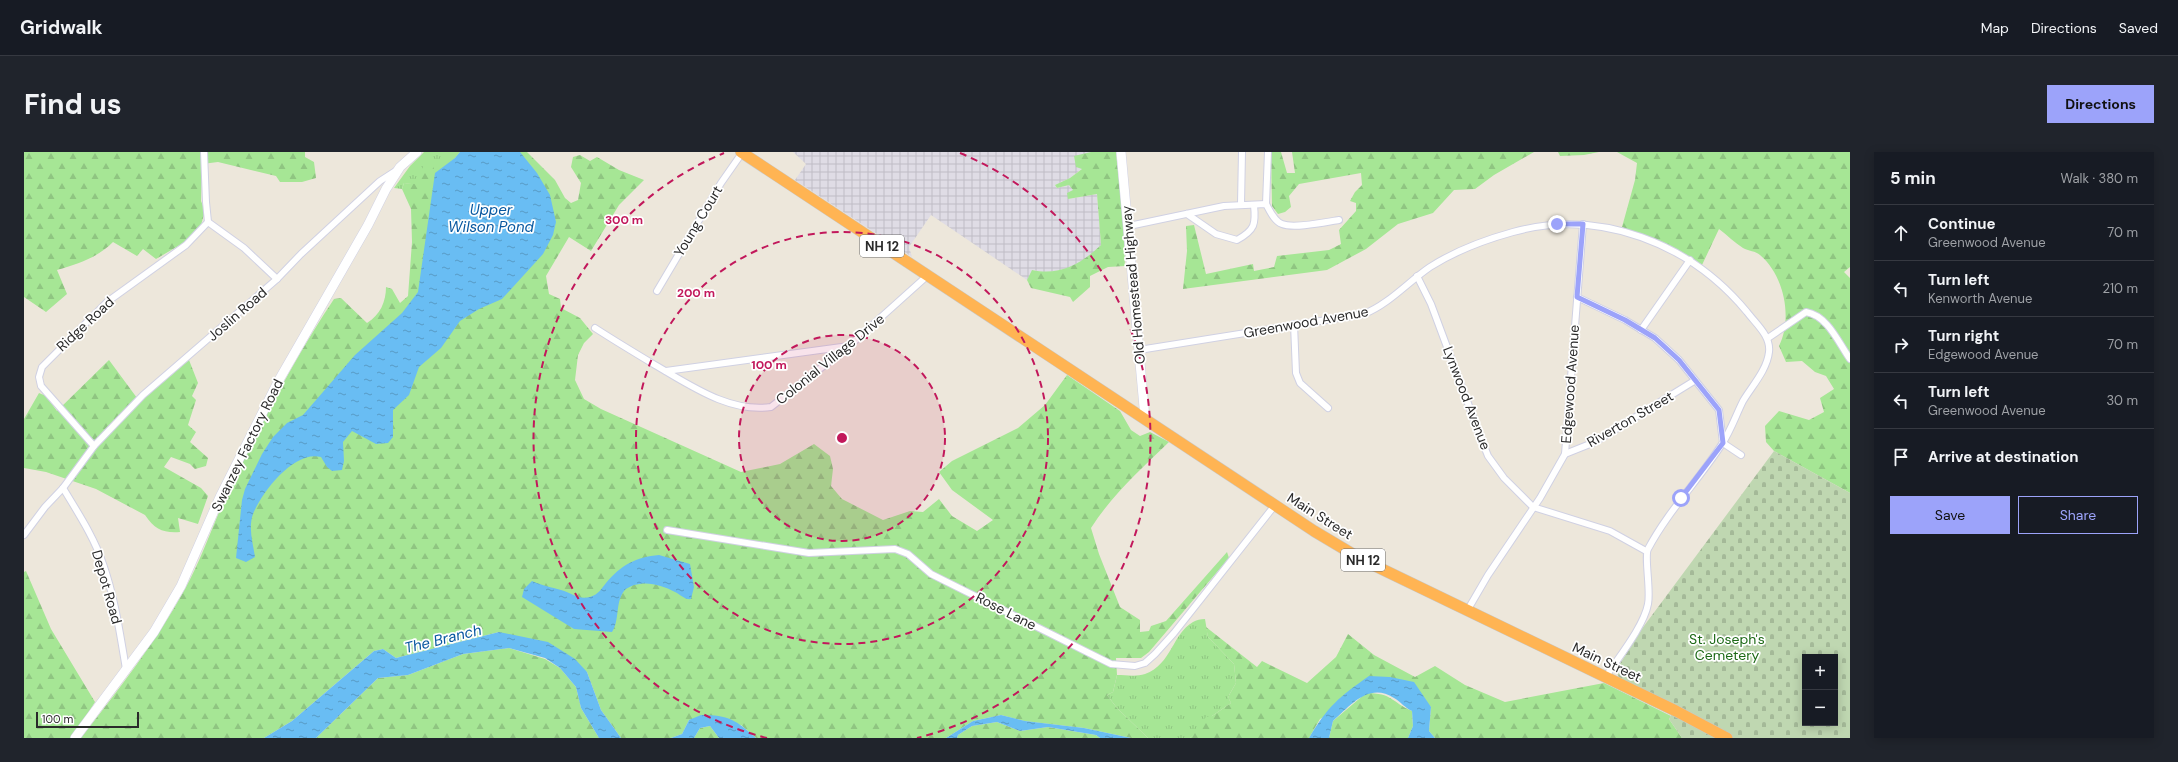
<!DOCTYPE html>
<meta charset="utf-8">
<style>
:root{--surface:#171b24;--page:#20242c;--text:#f1f3f6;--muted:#9ea1a6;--line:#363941;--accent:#9ca3fa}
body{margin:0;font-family:"DM Sans",sans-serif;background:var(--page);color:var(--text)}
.controls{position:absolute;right:12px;bottom:12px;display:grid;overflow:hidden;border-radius:0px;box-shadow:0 2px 10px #0003}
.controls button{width:36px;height:36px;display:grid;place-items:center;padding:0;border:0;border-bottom:1px solid var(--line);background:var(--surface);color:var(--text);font:20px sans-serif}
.scale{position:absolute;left:12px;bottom:10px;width:103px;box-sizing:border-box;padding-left:4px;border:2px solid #2a2a2a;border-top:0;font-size:11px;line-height:14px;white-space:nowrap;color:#2a2a2a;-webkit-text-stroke:3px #fff;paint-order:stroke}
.stop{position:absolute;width:12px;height:12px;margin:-9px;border:3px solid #9ca3fa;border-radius:50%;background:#fff}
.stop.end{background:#9ca3fa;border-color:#fff;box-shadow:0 1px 4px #0008}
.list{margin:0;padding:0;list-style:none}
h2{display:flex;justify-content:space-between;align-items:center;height:52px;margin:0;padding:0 16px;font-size:17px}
h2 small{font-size:13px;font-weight:400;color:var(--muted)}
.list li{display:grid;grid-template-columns:26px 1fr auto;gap:12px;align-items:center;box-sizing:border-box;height:56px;padding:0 16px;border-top:1px solid var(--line)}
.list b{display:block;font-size:15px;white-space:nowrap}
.list p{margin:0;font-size:13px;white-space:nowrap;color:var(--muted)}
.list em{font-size:13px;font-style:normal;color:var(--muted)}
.actions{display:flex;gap:8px;padding:12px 16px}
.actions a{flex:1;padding:9px 0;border:1px solid var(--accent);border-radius:0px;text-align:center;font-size:14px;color:var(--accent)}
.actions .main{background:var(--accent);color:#111}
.icon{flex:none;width:22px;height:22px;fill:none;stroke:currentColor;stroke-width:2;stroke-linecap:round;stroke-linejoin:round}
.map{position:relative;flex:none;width:1826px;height:586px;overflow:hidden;border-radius:0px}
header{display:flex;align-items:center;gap:24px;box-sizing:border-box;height:56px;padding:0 20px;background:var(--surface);border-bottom:1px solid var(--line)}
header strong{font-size:19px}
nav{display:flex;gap:22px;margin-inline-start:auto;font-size:14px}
.intro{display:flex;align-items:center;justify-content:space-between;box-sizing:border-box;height:96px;padding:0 24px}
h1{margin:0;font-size:28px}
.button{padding:10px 18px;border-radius:0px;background:var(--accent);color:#111;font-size:14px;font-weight:700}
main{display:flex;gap:24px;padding:0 24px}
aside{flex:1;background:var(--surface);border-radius:0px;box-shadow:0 2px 10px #0003}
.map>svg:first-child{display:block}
.industrial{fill:url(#industrial-grid)}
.grass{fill:url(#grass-tufts)}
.forest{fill:url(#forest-firs)}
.cemetery{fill:url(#cemetery-stones);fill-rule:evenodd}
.water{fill:url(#water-ripples)}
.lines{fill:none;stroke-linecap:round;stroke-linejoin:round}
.street-casing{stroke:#d0d1e3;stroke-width:8}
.secondary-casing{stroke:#d0d1e3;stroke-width:10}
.highway-casing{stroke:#c8c8c8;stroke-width:12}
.street{stroke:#fff;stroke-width:6}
.secondary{stroke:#fff;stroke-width:9}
.highway{stroke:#ffb453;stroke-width:11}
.route{stroke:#9ca3fa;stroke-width:5}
.ring{fill:none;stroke:#c2185b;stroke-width:2;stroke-dasharray:7 5}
.labels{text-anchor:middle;stroke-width:3.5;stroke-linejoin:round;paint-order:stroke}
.shield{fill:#fff;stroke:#6a6a6a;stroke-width:1}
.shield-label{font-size:13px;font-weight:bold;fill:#2a2a2a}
.street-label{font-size:14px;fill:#2a2a2a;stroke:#fff}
.park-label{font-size:14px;fill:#1d6a17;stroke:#fff}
.water-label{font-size:15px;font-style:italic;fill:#0858a0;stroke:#fff}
.centre{fill:#c2185b;stroke:#fff;stroke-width:2}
.ring-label{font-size:12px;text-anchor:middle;font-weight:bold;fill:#c2185b;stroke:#fff;stroke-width:3.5;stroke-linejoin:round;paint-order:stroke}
</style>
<header>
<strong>Gridwalk</strong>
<nav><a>Map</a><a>Directions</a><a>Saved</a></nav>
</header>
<div class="intro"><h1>Find us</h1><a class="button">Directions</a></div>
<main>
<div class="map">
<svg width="1826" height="586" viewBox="0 0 1826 586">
<defs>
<pattern id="industrial-grid" width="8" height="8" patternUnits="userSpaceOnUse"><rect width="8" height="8" fill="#dfdce5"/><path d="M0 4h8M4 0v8" fill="none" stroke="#c0bdc5"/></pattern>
<pattern id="grass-tufts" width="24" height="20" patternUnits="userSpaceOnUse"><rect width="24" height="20" fill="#a6e695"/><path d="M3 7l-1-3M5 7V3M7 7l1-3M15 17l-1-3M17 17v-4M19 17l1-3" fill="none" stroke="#8fc581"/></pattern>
<pattern id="forest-firs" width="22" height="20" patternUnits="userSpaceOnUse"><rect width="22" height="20" fill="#a6e695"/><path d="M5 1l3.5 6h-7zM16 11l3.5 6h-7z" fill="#8fc581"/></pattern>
<pattern id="cemetery-stones" width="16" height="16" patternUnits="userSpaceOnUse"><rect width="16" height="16" fill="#bfd7b1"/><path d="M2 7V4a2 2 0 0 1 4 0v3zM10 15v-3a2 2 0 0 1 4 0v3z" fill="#a4b998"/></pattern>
<pattern id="water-ripples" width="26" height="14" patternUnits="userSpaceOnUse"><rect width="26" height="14" fill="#69bdf3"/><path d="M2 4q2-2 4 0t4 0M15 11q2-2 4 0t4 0" fill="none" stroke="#579ac5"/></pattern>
</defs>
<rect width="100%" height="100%" fill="#ede7db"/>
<!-- industrial -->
<polygon class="industrial" points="769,0 1067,0 1062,2 1059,16 1046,26 1031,33 1033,36 1045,33 1049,38 1044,47 1073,42 1077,93 1065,105 1046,116 1022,121 1009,118 1003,128 907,63 885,95 888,105 771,28 782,12"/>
<!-- grass -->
<g class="grass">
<path d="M400 0H436C427 12 408 26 393 32 389 33 384 31 380 31L378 37 370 36 386 14Z"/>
<path d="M1181 467 1184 485 1210 512 1212 531 1204 545 1207 551 1188 564 1166 586H1124L1093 556 1083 543 1089 540 1093 523C1102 523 1112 525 1121 522 1148 512 1148 482 1169 470 1172 468 1177 467 1181 467Z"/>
</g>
<!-- forest -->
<g class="forest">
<path d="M0 0H281V5L290 10 292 26 278 30H256L252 24 194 10 178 12 177 49 181 59 177 73 161 90 132 107 119 97 113 104 89 90C73 106 54 112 33 118L43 142 22 160 0 145Z"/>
<path d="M436 0H503L531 28 541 46 547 51 554 48 557 31 547 15 549 5 556 3 566 9 573 5 595 18 620 28 595 53 567 99 545 85 522 124 525 142 536 147 537 156 556 166 569 182 560 191 554 203 551 228 560 247 577 257 717 320 756 312 790 292 806 304 809 317 807 334 818 347 859 368 886 359 899 360 915 347 928 364 953 379 969 368 928 338 915 320 928 309 994 276 1021 253 1043 223 1096 259 1107 278 1116 284 1126 280 1145 290C1118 316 1088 343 1067 376L1075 402 1096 455 1116 468V480L1125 479 1127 474 1142 469 1203 400 1205 406 1125 500 1117 506H1092L1093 523 1089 540 1083 543 1093 556 1124 586H1107L1060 576 1000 569 977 563 949 569 922 586H732L717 573 665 568 658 582 647 586H597L577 558 563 520 475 480 372 506 359 497 350 499 268 569 240 586H57C94 538 132 490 161 437 178 406 189 372 204 340 235 275 270 207 310 147L317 146 343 171C356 163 362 150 362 135L368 137 376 151 384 144 388 90 387 57 378 37 380 31 392 32 400 12 408 10 411 21 431 6Z"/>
<path d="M1067 0H1092L1099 67 1101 114 1084 115 1066 124V135L1049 150 1046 145 1007 136 1003 128 1008 118C1036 124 1057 112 1077 93L1073 42 1044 47 1043 41 1049 38 1045 33 1033 36 1031 33 1046 26 1058 17 1052 15 1050 4Z"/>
<polygon points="1247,0 1257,0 1263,21 1271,21 1268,0 1510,0 1470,23 1451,37 1430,38 1409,61 1374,72 1342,97 1303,118 1159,137 1163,99 1162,74 1170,73 1182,122 1229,112 1230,119 1250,115 1253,104 1305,98 1317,92 1315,78 1332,59 1332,51 1326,49 1331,40 1338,33 1337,21 1275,32 1265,44 1267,55 1261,60 1254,62 1248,54"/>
<polygon points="1534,0 1575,0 1560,3 1536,4"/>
<path d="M1593 0H1826V115L1820 120 1826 126V341L1750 299 1742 290 1741 274 1755 259 1785 268 1800 260 1796 246 1810 237 1802 224 1791 220 1778 209 1762 210 1755 194C1769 166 1760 123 1736 103 1732 99 1724 99 1719 96 1711 91 1703 83 1695 77L1678 113 1659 101 1598 75 1611 28 1613 11Z"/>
<path d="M85 208 116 250 165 208 174 231 168 244 172 248 164 273 172 280 166 290 184 306 182 314 171 317 166 312 147 305 140 315 177 336 184 344 174 372 154 366 156 380C139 381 131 378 121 363L72 337 22 320 0 316V267L15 241 22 244 33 259Z"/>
<polygon points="2,419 27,477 71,550 48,586 0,586 0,420"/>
<polygon points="1182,475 1233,515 1238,509 1283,531 1312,505 1324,482 1350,503 1391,525 1411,514 1441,533 1481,550 1580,531 1647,564 1645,567 1658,586 1411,586 1405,579 1407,555 1366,525 1296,567 1285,586 1166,586 1182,565 1188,564 1207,551 1204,545 1212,531 1210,512 1184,485"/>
<polygon points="485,496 521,507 536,516 552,535 557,556 575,586 292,586 354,526 384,523 439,502"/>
<path d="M1342 541C1369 541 1367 550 1388 559L1389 574 1384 586H1305L1309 569Z"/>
<polygon points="973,570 996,579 1024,575 1072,583 1076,586 933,586 934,583 948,574"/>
<polygon points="686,574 695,586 670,586 676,576"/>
</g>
<!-- cemetery -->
<path class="cemetery" d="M1750 299 1826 341V586H1658L1645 567 1652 554 1595 526 1592 518 1617 478ZM1781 505H1811V571H1781Z"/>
<!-- water -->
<g class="water">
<path d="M436 0H496L513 21 526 43 532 70 529 83 519 102 478 147 455 157 436 169 417 196 395 215 385 243 369 258V285L364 291 352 292 328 279 319 290 320 309 318 318 308 319 303 315 297 305C270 298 238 340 229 362 224 376 229 391 231 405L222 410 212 406 218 348 221 337 238 302 249 285 263 271 279 263 331 203 378 161 394 140 411 21 431 6Z"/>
<path d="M635 403 666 412 670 435 667 447C661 448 657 443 651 440 638 433 624 429 610 433 606 435 602 436 600 439 591 451 596 468 588 480L550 477 498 445 500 437 508 429C519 434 527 435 537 438 548 441 554 448 566 445 575 442 577 437 582 431 597 413 612 405 635 403Z"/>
<polygon points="475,480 524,490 551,507 563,520 577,558 597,586 575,586 557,556 552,535 536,516 521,506 485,496 439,502 384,523 354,526 292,586 240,586 268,569 350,499 359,497 372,506"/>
<path d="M1345 524 1366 525 1390 530 1407 555 1405 579 1411 586H1384L1389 574 1388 559C1381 556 1377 550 1370 546 1345 530 1327 553 1309 569L1305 586H1285C1304 554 1315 545 1345 524Z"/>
<path d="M677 563C705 563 712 568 732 586H695L686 574 676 576 670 586H647L658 582 665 568Z"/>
<polygon points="977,563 1001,569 1060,576 1107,586 1076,586 1072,583 1024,575 996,579 973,570 948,574 934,583 933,586 922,586 949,569"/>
</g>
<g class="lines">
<!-- street casing -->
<g class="street-casing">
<g id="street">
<polyline points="180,0 182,50 184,70 220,96 253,127"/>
<polyline points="1217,52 1218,0"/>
<polyline points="1242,52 1244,0"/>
<path d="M1163 62 1192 82 1213 88C1231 78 1232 72 1230 53"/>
<path d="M1105 74 1200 54 1242 52C1246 59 1250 69 1258 72 1270 77 1302 70 1315 68"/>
<polyline points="1393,124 1407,152 1458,289 1464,304 1480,326 1509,355 1586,379 1622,399"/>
<polyline points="633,139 697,31 718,1"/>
<polyline points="1553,145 1601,168 1631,186 1655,208 1695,258 1699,291 1717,303"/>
<polyline points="1270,172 1272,221 1276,231 1304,256"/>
<path d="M571 176C591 189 611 201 631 213 666 233 705 261 747 255L825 194 903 124"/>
<polyline points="1617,178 1666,108"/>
<path d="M1744 186 1782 160C1804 164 1814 190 1826 207"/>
<path d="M1115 198 1340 162C1365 152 1384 130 1406 115 1431 99 1460 88 1489 80 1576 56 1666 91 1723 160 1732 172 1747 184 1745 200 1743 218 1728 234 1719 249 1712 263 1707 278 1698 292 1675 328 1644 359 1624 397 1620 404 1627 438 1624 452 1620 474 1594 506 1581 526"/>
<polyline points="642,219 825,194"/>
<polyline points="70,294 17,234 15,225 18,215 83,150 162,93 184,70"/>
<polyline points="1541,302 1571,290 1670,229"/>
<path d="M39 336C54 361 70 385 79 412 91 446 96 482 102 517"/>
<polyline points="643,378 785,401 871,397 884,402 907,422 1087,512 1111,514 1121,511 1131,502 1150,481 1251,353"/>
<polyline points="0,383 21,355 39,336 70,294 119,243 253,127 277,102 356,29 373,18"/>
<polyline points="1443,459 1464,423 1516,346 1541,302 1559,72"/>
</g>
</g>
<!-- secondary casing -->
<g class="secondary-casing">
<g id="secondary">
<polyline points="1097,0 1121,266"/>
<polyline points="51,586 130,480 157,434 196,345 255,228 344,73 362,37 376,15 393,0"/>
</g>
</g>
<!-- highway casing -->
<g class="highway-casing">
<polyline id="highway" points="717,0 1290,379 1337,407 1652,559 1703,586"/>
</g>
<!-- street -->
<use href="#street" class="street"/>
<!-- secondary -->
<use href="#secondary" class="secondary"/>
<!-- highway -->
<use href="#highway" class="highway"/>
</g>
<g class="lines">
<!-- route -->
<polyline class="route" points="1533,72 1559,72 1553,145 1601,168 1631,186 1655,208 1695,258 1699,291 1657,346"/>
</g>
<!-- distance rings -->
<circle cx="818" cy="286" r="103" fill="#c2185b" fill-opacity=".12"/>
<g class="ring">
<circle cx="818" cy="286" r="103"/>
<circle cx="818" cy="286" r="206"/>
<path d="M743 586A309 309 0 0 1 700 1M936 1A309 309 0 0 1 893 586"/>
</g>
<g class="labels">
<!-- shield labels -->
<g class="shield">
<rect x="836" y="83" width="44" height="22" rx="3"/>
<rect x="1317" y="397" width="44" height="22" rx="3"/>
</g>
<g class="shield-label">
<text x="858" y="99">NH 12</text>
<text x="1339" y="413">NH 12</text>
</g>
<!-- street labels -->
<g class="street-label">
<text transform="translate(674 69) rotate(-59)" y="5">Young Court</text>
<text transform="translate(1109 133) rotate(-95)" y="5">Old Homestead Highway</text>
<text transform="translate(213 162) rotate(-41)" y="5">Joslin Road</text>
<text transform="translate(1282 170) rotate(-10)" y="5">Greenwood Avenue</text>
<text transform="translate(61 172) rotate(-43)" y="5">Ridge Road</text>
<text transform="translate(806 207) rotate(-39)" y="5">Colonial Village Drive</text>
<text transform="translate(1546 232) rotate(-86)" y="5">Edgewood Avenue</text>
<text transform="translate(1443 246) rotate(69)" y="5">Lynwood Avenue</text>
<text transform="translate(1606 267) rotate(-30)" y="5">Riverton Street</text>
<text transform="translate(223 293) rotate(-64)" y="5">Swanzey Factory Road</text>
<text transform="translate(1296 364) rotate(32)" y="5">Main Street</text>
<text transform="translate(83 435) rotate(74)" y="5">Depot Road</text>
<text transform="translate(982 459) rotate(27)" y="5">Rose Lane</text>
<text transform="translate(1583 510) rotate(25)" y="5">Main Street</text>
</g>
<!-- park labels -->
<g class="park-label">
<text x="1703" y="492">St. Joseph's<tspan x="1703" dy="16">Cemetery</tspan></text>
</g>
<!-- water labels -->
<g class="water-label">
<text x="467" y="63">Upper<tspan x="467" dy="17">Wilson Pond</tspan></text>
<text transform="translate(419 487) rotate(-14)" y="5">The Branch</text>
</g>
</g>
<circle cx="818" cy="286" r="6" class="centre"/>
<g class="ring-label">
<text x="600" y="72">300 m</text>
<text x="672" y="145">200 m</text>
<text x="745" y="217">100 m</text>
</g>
</svg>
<div class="controls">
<button>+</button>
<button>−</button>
</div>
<div class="scale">100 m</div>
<div class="stop" style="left:1657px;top:346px"></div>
<div class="stop end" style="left:1533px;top:72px"></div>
</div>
<aside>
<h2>5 min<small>Walk · 380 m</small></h2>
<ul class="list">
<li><svg class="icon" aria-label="ahead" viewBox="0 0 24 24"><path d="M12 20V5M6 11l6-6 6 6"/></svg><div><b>Continue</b><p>Greenwood Avenue</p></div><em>70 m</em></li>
<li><svg class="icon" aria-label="left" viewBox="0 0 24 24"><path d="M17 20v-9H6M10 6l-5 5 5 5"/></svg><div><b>Turn left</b><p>Kenworth Avenue</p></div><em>210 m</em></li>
<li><svg class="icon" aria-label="right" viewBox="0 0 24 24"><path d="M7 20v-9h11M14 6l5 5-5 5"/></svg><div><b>Turn right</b><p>Edgewood Avenue</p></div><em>70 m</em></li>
<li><svg class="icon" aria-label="left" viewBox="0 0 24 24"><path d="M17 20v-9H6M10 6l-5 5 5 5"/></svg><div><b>Turn left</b><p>Greenwood Avenue</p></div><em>30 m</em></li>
<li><svg class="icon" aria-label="arrive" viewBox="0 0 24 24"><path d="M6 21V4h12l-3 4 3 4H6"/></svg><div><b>Arrive at destination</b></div></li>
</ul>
<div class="actions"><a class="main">Save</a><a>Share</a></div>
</aside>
</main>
